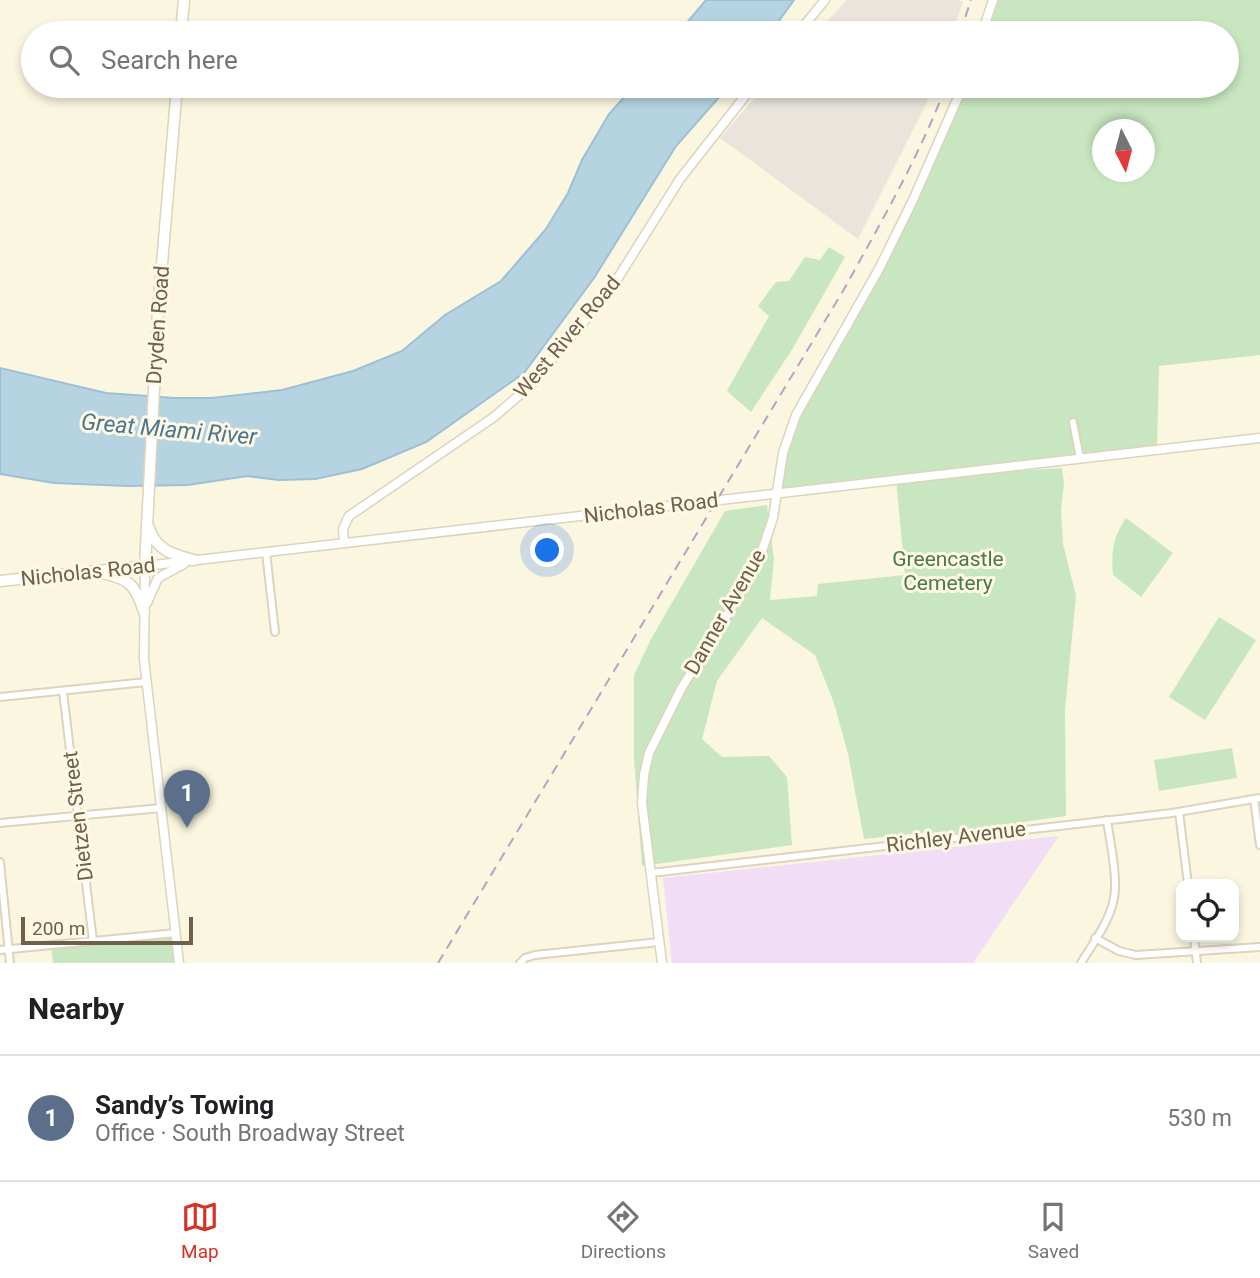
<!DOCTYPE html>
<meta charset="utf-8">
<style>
:root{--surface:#fff;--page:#f6f6f6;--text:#202124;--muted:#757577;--line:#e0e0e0;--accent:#d93025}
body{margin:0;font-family:Roboto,sans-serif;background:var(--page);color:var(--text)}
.controls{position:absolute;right:21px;bottom:21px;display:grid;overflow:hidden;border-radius:14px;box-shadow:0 4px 10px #0003}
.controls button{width:63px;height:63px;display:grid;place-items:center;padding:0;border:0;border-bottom:2px solid var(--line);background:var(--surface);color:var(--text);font:35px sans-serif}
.compass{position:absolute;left:1092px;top:119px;width:63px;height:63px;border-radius:50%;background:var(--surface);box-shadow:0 4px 10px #0003;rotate:174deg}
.scale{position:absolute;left:21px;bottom:18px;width:172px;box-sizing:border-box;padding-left:7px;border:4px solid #705f49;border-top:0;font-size:19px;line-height:24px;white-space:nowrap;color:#705f49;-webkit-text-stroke:5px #fef9e6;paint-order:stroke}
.you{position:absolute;left:548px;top:551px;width:24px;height:24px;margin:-18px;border:5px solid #fff;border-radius:50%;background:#1a73e8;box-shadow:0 0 0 10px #1a73e833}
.badge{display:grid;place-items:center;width:46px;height:46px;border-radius:50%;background:var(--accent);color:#fff;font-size:23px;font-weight:700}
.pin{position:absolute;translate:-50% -58px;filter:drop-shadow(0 2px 4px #0008)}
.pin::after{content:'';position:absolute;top:37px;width:24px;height:21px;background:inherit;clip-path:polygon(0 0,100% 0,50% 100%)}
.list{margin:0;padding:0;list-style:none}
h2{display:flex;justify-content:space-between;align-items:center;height:91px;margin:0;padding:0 28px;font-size:30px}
h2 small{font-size:23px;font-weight:400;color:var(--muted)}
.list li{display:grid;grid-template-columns:46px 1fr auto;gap:21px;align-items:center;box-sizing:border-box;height:126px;padding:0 28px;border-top:2px solid var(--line)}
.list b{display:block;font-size:26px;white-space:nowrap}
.list p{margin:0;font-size:23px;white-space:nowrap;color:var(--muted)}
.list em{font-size:23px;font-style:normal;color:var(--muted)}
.icon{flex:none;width:38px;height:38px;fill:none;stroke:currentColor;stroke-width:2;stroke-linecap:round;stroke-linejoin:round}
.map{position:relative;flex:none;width:1260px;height:963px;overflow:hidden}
.search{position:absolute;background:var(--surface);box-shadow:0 4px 10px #0003;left:21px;right:21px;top:21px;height:77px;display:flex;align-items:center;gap:18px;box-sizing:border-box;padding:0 24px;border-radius:38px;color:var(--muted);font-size:26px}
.sheet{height:217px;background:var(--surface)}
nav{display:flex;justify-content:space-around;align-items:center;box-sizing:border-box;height:98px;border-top:2px solid var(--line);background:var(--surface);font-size:19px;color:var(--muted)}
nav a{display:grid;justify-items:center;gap:4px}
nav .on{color:var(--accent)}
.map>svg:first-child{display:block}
.industrial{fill:#e9e5dc}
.education{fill:#f2ddf6}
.green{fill:#c8e7c0;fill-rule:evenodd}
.water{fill:#b6d3e2;stroke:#9dc0d4;stroke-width:2}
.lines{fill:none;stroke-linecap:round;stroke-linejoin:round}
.minor-casing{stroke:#ded3bd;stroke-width:10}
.tertiary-casing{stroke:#ded3bd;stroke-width:11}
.secondary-casing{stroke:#dfd3b8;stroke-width:13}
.minor{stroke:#fff;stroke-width:6}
.tertiary{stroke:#fff;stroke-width:8}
.secondary{stroke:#fff;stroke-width:10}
.rail{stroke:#baa1c2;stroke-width:2;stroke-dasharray:10 7;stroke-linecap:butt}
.labels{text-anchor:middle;stroke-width:6;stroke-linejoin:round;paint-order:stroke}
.street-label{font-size:21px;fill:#705f49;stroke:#fef9e6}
.park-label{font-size:21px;fill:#4a7a45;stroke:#fef9e6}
.water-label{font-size:23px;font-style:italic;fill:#4b768f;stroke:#fef9e6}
</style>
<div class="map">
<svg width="1260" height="963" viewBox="0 0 1260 963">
<rect width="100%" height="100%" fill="#fbf6e0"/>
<!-- industrial -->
<g class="industrial">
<polygon points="847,0 958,0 963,2 952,33 816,33"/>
<polygon points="765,86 933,86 926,104 858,239 720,138"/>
</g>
<!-- education -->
<polygon class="education" points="1059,836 973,963 672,963 663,878"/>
<!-- green -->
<g class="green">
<path d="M993 0H1260V355L1159 366 1157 449 982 473 1062 468 1064 483 1061 510 1063 544 1076 596 1065 710 1066 816 1016 823 1017 830 932 841 930 832 864 839 848 754 834 703 815 655 762 618 717 681 702 739 722 757 769 756 787 777 792 845 642 866 634 759V675L651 639 725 511 767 505 774 559 770 600 817 596 818 584 905 575 896 479 778 492 787 438 860 304 963 86H1227V33H982ZM1102 130H1144V172H1102Z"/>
<polygon points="829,247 845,257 793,348 751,412 727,391 769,316 758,306 776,282 789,281 805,257 820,260"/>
<path d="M1126 518 1173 553 1141 597 1113 575C1111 552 1113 537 1126 518Z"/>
<polygon points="1219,617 1256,640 1205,720 1169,697"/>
<polygon points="1232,748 1237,778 1159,791 1154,760"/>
<polygon points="176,933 179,963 53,963 51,945"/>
</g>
<!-- water -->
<g class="water">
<polygon points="706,0 794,0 770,33 678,33"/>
<polygon points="634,86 729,86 676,146 594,278 524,373 426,442 362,469 315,479 279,480 247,476 188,485 128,486 54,483 0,474 0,368 106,393 175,398 212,398 282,390 353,371 402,351 445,315 501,281 546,229 568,193 582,160 609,114"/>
</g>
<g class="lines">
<!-- minor casing -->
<g class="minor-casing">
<g id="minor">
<polyline points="1073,422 1080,458"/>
<polyline points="266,552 275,632"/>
<polyline points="63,692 93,941"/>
<polyline points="0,697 146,682"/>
<polyline points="1254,799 1260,845"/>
<polyline points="1179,812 1188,884"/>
<polyline points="0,823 161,808"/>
<polyline points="0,862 10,963"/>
<polyline points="651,873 1172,813 1260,798"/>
<polyline points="1194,937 1197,963"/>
<polyline points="1095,938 1119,951 1136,955 1260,947"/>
<polyline points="0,950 176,933"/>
<polyline points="520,963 525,958 535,955 659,942"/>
<path d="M1081 963C1093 943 1110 921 1114 898 1118 877 1110 842 1107 820"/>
</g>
</g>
<!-- tertiary casing -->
<g class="tertiary-casing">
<g id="tertiary">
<polyline points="798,33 825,0"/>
<polyline points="982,33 993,0"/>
<polyline points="344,543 343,529 349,516 494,417 531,385 611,289 680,179 753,86"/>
<polyline points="147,603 158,578 184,564"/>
<polyline points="179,963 144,659 145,566 1260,438"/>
<polyline points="662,963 642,803 644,775 649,753 681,689 737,599 761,554 773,518 783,453 796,415 879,269 913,200 963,86"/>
</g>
</g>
<!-- secondary casing -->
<g class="secondary-casing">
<g id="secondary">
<polyline points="181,33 184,0"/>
<path d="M149 528C156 550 173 555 194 560"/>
<path d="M103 573C130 579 136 586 144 612"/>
<polyline points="0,581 145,566 158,311 177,86"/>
</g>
</g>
<!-- minor -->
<use href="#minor" class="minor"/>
<!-- tertiary -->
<use href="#tertiary" class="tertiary"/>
<!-- secondary -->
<use href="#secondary" class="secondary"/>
<!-- rail -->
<g class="rail">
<polyline points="960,33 971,0"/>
<path d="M438 963 843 291C880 224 919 157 946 86"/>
</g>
</g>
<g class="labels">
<!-- street labels -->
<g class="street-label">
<text transform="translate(158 325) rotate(-86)" y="7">Dryden Road</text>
<text transform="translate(567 337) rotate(-50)" y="7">West River Road</text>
<text transform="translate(651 508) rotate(-7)" y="7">Nicholas Road</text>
<text transform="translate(88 572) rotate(-6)" y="7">Nicholas Road</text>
<text transform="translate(725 612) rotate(-60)" y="7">Danner Avenue</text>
<text transform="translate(78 816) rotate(-97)" y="7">Dietzen Street</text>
<text transform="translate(956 837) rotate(-7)" y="7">Richley Avenue</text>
</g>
<!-- park labels -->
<g class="park-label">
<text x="948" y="566">Greencastle<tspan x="948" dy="24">Cemetery</tspan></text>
</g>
<!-- water labels -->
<g class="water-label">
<text transform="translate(169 429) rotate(5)" y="8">Great Miami River</text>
</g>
</g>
</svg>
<div class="controls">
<button><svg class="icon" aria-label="locate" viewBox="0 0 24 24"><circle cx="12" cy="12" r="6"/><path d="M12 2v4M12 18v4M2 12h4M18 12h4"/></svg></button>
</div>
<svg class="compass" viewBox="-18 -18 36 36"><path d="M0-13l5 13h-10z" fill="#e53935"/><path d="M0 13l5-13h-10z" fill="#757577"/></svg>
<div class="scale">200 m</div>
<div class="you"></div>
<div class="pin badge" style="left:187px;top:828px;background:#5c6f8a">1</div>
<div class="search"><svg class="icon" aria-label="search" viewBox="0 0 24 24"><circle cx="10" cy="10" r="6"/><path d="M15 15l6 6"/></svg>Search here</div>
</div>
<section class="sheet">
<h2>Nearby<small></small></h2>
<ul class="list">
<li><span class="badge" style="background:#5c6f8a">1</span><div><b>Sandy’s Towing</b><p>Office · South Broadway Street</p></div><em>530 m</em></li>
</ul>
</section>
<nav>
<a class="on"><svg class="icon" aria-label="map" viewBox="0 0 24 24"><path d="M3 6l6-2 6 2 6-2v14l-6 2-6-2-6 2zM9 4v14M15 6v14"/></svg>Map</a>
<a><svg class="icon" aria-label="directions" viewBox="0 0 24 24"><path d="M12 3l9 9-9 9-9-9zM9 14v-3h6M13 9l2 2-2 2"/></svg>Directions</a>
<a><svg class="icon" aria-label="saved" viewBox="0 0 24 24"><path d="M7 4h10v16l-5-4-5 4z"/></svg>Saved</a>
</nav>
